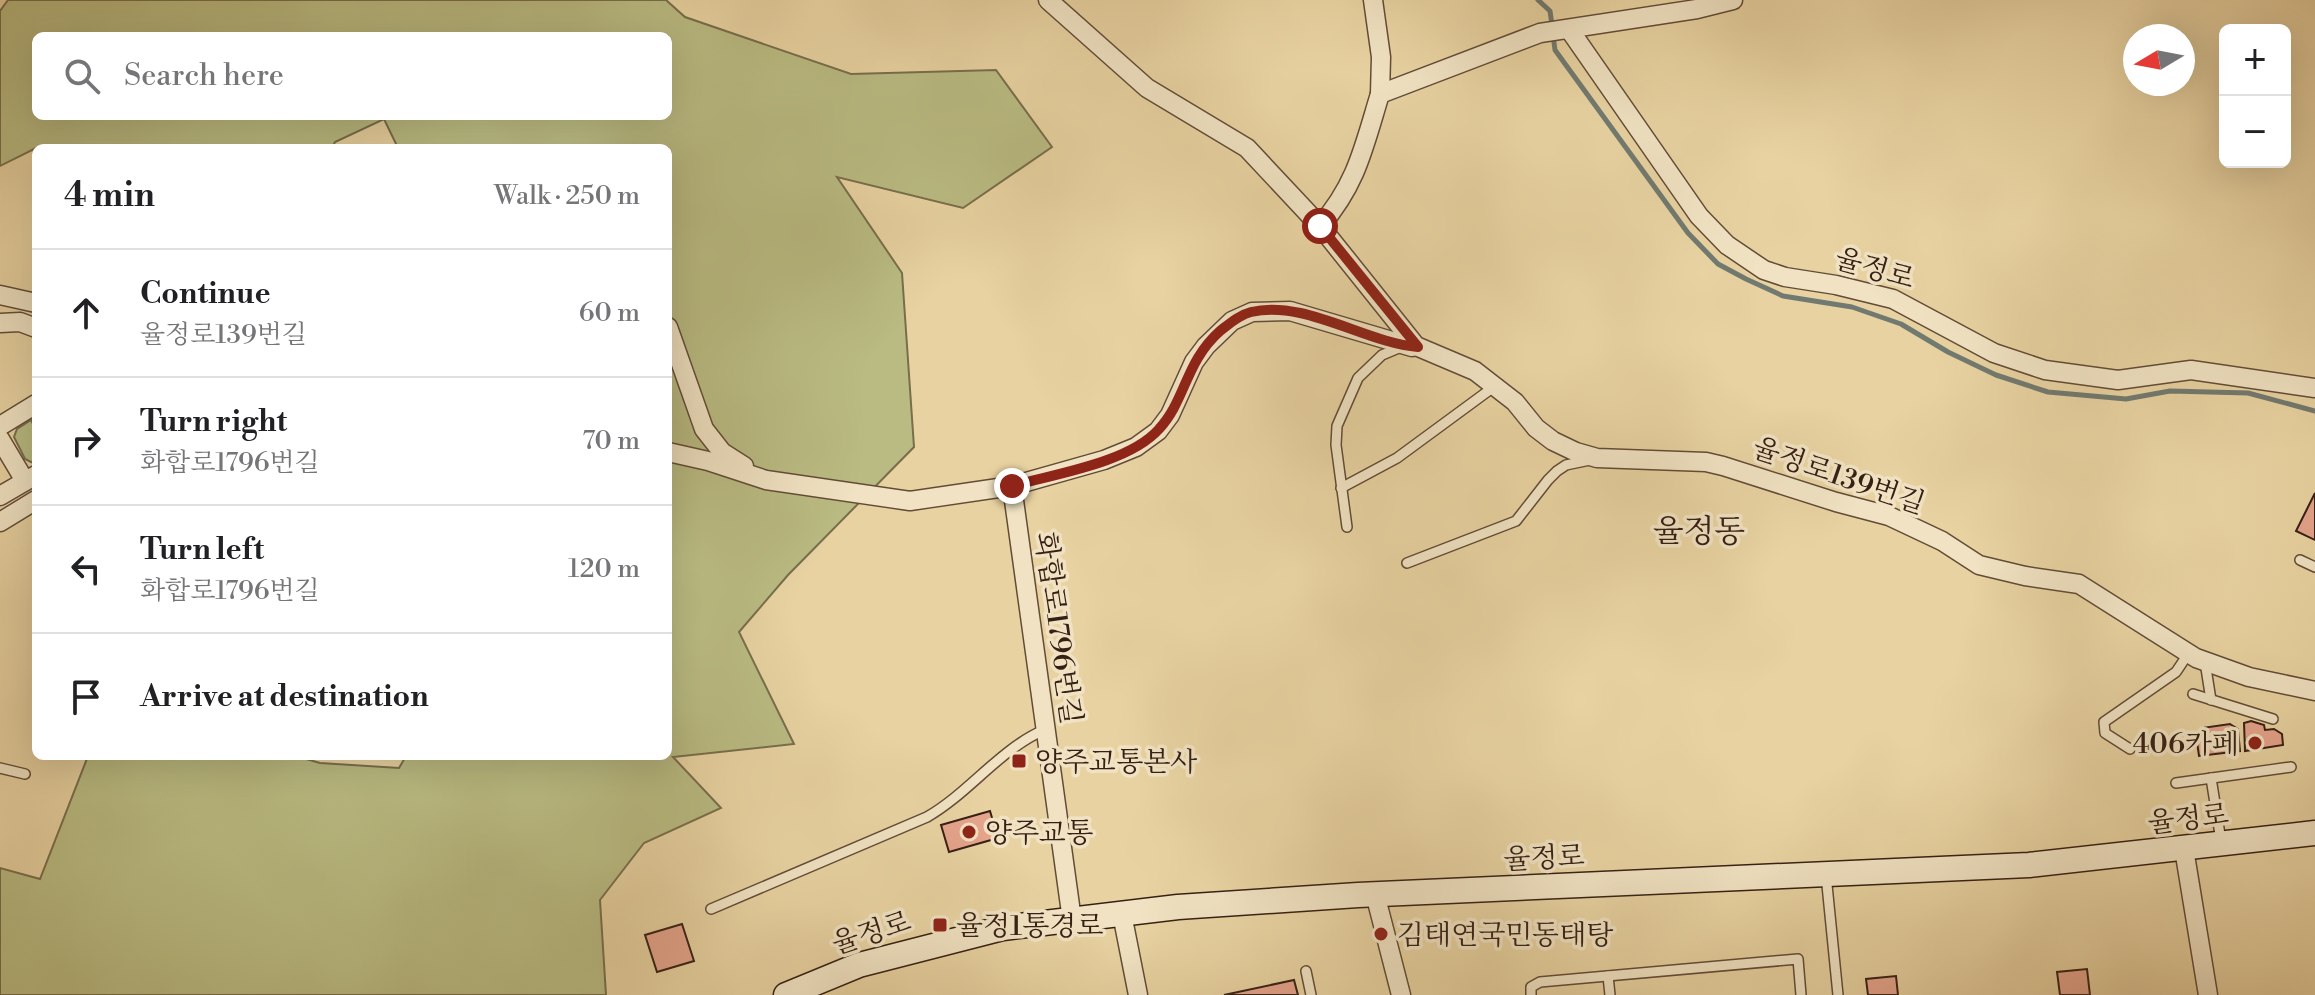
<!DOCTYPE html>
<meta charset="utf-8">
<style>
:root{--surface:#fff;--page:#f6f6f6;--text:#202124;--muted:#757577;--line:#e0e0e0}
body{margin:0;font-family:"Libre Bodoni","Noto Serif KR",serif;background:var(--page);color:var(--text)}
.controls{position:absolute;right:24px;top:24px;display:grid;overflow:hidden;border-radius:12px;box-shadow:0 8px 32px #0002}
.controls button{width:72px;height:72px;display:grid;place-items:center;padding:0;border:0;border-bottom:2px solid var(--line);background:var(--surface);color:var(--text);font:40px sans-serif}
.compass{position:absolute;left:2123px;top:24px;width:72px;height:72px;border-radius:50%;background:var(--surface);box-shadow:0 8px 32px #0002;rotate:260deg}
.stop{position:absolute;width:24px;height:24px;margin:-18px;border:6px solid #8f2418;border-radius:50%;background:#fff}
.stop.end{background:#8f2418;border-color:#fff;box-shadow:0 2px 8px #0008}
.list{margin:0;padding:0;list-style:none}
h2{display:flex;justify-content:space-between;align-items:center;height:104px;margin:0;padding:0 32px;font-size:34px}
h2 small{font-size:26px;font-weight:400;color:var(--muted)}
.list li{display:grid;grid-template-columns:52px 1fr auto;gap:24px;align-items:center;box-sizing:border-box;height:128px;padding:0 32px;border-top:2px solid var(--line)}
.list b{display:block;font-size:30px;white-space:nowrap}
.list p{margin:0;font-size:26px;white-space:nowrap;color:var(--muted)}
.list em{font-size:26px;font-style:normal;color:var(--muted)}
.icon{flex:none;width:44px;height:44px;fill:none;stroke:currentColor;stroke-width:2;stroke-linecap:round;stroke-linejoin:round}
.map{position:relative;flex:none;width:2315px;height:995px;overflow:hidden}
.search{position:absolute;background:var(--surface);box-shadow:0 8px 32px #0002;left:32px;top:32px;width:640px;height:88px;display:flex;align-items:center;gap:20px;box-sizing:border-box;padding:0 28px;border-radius:12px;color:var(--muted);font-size:30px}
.panel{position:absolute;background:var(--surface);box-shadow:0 8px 32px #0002;left:32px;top:144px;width:640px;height:616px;border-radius:12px}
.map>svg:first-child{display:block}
.green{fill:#b9bb82;stroke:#786e4c;stroke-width:2;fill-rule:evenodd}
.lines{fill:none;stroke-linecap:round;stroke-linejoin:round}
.stream{stroke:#717a70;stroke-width:5}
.building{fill:#e5a48c;stroke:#362015;stroke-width:2}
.service-casing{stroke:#624c38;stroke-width:12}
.minor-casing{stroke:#624c38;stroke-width:21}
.secondary-casing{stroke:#362015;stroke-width:27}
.service{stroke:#f0e2c2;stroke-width:9}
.minor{stroke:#f0e2c2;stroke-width:18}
.secondary{stroke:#f0e2c2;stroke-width:24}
.route{stroke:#8f2418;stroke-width:10}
.poi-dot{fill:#8f2418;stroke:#f0e2c2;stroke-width:3}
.labels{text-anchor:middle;stroke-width:7;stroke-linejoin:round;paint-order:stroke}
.street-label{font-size:28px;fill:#362015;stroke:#f0e2c2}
.poi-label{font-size:28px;fill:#362015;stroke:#f0e2c2;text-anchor:start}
.quarter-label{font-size:32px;fill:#362015;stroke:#f0e2c2}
</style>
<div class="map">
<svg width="2315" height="995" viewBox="0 0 2315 995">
<rect width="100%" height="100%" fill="#e8d2a1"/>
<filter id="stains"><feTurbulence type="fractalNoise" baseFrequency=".0025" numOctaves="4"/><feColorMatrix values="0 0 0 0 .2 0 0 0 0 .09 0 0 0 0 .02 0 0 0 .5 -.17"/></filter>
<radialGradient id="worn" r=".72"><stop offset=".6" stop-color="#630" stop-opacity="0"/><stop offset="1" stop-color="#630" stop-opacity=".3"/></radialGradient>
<!-- green -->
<g class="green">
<path d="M8 0H666L685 17 851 74 996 70 1052 147 963 208 837 177 902 273 914 447 788 575 739 632 794 744 673 757 721 808 644 843 600 900 606 995H0V868L40 879 88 756H296L320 763 399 768 406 756H668V148H398L384 119 335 142 332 148H36L0 166V11ZM36 36H668V116H36Z"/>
<polygon points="31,420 36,430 36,463 33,463 25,459 14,437 17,429"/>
</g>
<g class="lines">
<!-- stream -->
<g class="stream">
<polyline points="1538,0 1550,11 1552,25"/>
<polyline points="1553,35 1555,50 1688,233 1718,264 1746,279 1783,296 1852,307 1901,324 1948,352 1996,375 2048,392 2126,399 2170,391 2248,393 2315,411"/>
</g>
</g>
<!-- building -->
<g class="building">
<polygon points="2315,493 2315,540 2296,531"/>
<polygon points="2251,721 2264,725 2265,730 2274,729 2282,734 2283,745 2245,751 2244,723"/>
<polygon points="2230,724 2238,729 2240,751 2199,756 2197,742 2204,741 2202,728"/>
<polygon points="990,811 998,838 949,852 941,825"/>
<polygon points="682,924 694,961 657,972 645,935"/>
<polygon points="2087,969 2090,995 2060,995 2057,972"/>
<polygon points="1896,976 1898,995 1868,995 1866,979"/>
<polygon points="1294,980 1298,995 1224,995"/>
</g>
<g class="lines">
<!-- service casing -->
<g class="service-casing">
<g id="service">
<polyline points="1341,488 1397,458 1495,386"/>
<polyline points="1347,527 1336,445 1337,426 1358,378 1382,355 1401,347"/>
<polyline points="2300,560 2315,567"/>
<polyline points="1407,563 1516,521 1548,480 1557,471 1566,465 1590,460"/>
<polyline points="2205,662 2211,700"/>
<polyline points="2193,694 2273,719"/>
<polyline points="2130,749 2105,733 2104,722 2176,672 2188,654"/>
<polyline points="0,768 25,774"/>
<polyline points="2211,778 2221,841"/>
<polyline points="2176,783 2291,767"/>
<polyline points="1826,875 1838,995"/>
<path d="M711 909 927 817C969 793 1000 749 1044 730"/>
<polyline points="1306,971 1311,995"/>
<polyline points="1608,976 1610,995"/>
<polyline points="1531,995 1531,987 1540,982 1798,959 1801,995"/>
</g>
</g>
<!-- minor casing -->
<g class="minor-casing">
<g id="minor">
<polyline points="1048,0 1147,88 1247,148 1320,226 1416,346 1475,371 1515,402 1536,428 1553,441 1576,452 1597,458 1706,462 1723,466 1836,502 1889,516 1942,541 1979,565 2025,576 2079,584 2196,658 2249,677 2315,691"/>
<polyline points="1373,0 1381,57 1380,94"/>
<polyline points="1569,29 1699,216 1727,245 1764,270 1785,277 1836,285 1893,299 1994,353 2045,370 2118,380 2191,370 2315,388"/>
<path d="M1320 226C1357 184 1364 146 1380 94L1540 33 1697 9 1733 0"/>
<polyline points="0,295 36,303"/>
<polyline points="0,323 20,322 36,328"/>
<polyline points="668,327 704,429 722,452 744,466"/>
<polyline points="0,426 36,404"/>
<polyline points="0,439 25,481"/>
<polyline points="668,452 708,461 766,480 910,501 1012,486 1104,460 1136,447 1158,431 1170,415 1194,362 1206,346 1232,321 1252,312 1290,311 1412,347"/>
<polyline points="1012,486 1072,920"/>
<polyline points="0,496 36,475"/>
<polyline points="0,522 36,500"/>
<polyline points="2184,849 2208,995"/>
<polyline points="1375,894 1401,995"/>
<polyline points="1122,914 1138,995"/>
</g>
</g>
<!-- secondary casing -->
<g class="secondary-casing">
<polyline id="secondary" points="786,995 859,965 1003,928 1178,907 1358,895 2029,865 2315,833"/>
</g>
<!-- service -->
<use href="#service" class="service"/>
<!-- minor -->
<use href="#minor" class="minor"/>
<!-- secondary -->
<use href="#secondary" class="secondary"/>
</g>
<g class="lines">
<!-- route -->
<path class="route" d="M1012 486C1054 474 1129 463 1159 429 1186 400 1185 362 1220 331 1229 324 1239 315 1251 312 1304 299 1366 343 1418 347L1320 226"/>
</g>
<!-- markers -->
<g class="poi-dot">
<circle cx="2255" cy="743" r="8"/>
<rect x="1011" y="753" width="16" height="16" rx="4"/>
<circle cx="969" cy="832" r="8"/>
<rect x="932" y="917" width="16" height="16" rx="4"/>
<circle cx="1381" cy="934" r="8"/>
</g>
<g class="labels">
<!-- street labels -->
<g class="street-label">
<text transform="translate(1875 268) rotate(16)" y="10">율정로</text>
<text transform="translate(1839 475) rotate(19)" y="10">율정로139번길</text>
<text transform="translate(1059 628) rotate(82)" y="10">화합로1796번길</text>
<text transform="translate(2188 818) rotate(-7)" y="10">율정로</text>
<text transform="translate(1544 857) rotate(-3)" y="10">율정로</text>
<text transform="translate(871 932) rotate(-18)" y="10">율정로</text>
</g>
<!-- poi labels -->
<g class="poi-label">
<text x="2239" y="753" text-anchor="end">406카페</text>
<text x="1035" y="771">양주교통본사</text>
<text x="985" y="842">양주교통</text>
<text x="956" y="935">율정1통경로</text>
<text x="1397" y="944">김태연국민동태탕</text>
</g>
<!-- quarter labels -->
<g class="quarter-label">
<text x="1699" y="542">율정동</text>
</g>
</g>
<rect width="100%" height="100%" filter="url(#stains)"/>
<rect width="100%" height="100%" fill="url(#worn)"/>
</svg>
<div class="controls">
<button>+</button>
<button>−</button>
</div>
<svg class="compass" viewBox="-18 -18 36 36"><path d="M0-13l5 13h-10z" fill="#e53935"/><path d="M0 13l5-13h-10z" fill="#757577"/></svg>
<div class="stop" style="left:1320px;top:226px"></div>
<div class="stop end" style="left:1012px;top:486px"></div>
<div class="search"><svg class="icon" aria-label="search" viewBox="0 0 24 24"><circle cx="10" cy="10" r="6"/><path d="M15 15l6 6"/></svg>Search here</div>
<section class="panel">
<h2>4 min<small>Walk · 250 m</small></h2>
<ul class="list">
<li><svg class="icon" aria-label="ahead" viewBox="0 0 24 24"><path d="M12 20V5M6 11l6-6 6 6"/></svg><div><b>Continue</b><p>율정로139번길</p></div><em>60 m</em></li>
<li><svg class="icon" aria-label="right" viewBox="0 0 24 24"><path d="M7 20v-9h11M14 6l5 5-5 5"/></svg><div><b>Turn right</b><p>화합로1796번길</p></div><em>70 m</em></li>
<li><svg class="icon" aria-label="left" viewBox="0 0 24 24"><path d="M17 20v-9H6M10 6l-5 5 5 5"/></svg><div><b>Turn left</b><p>화합로1796번길</p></div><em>120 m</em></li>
<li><svg class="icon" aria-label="arrive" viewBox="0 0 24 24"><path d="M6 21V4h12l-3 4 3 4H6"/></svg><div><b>Arrive at destination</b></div></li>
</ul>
</section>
</div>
